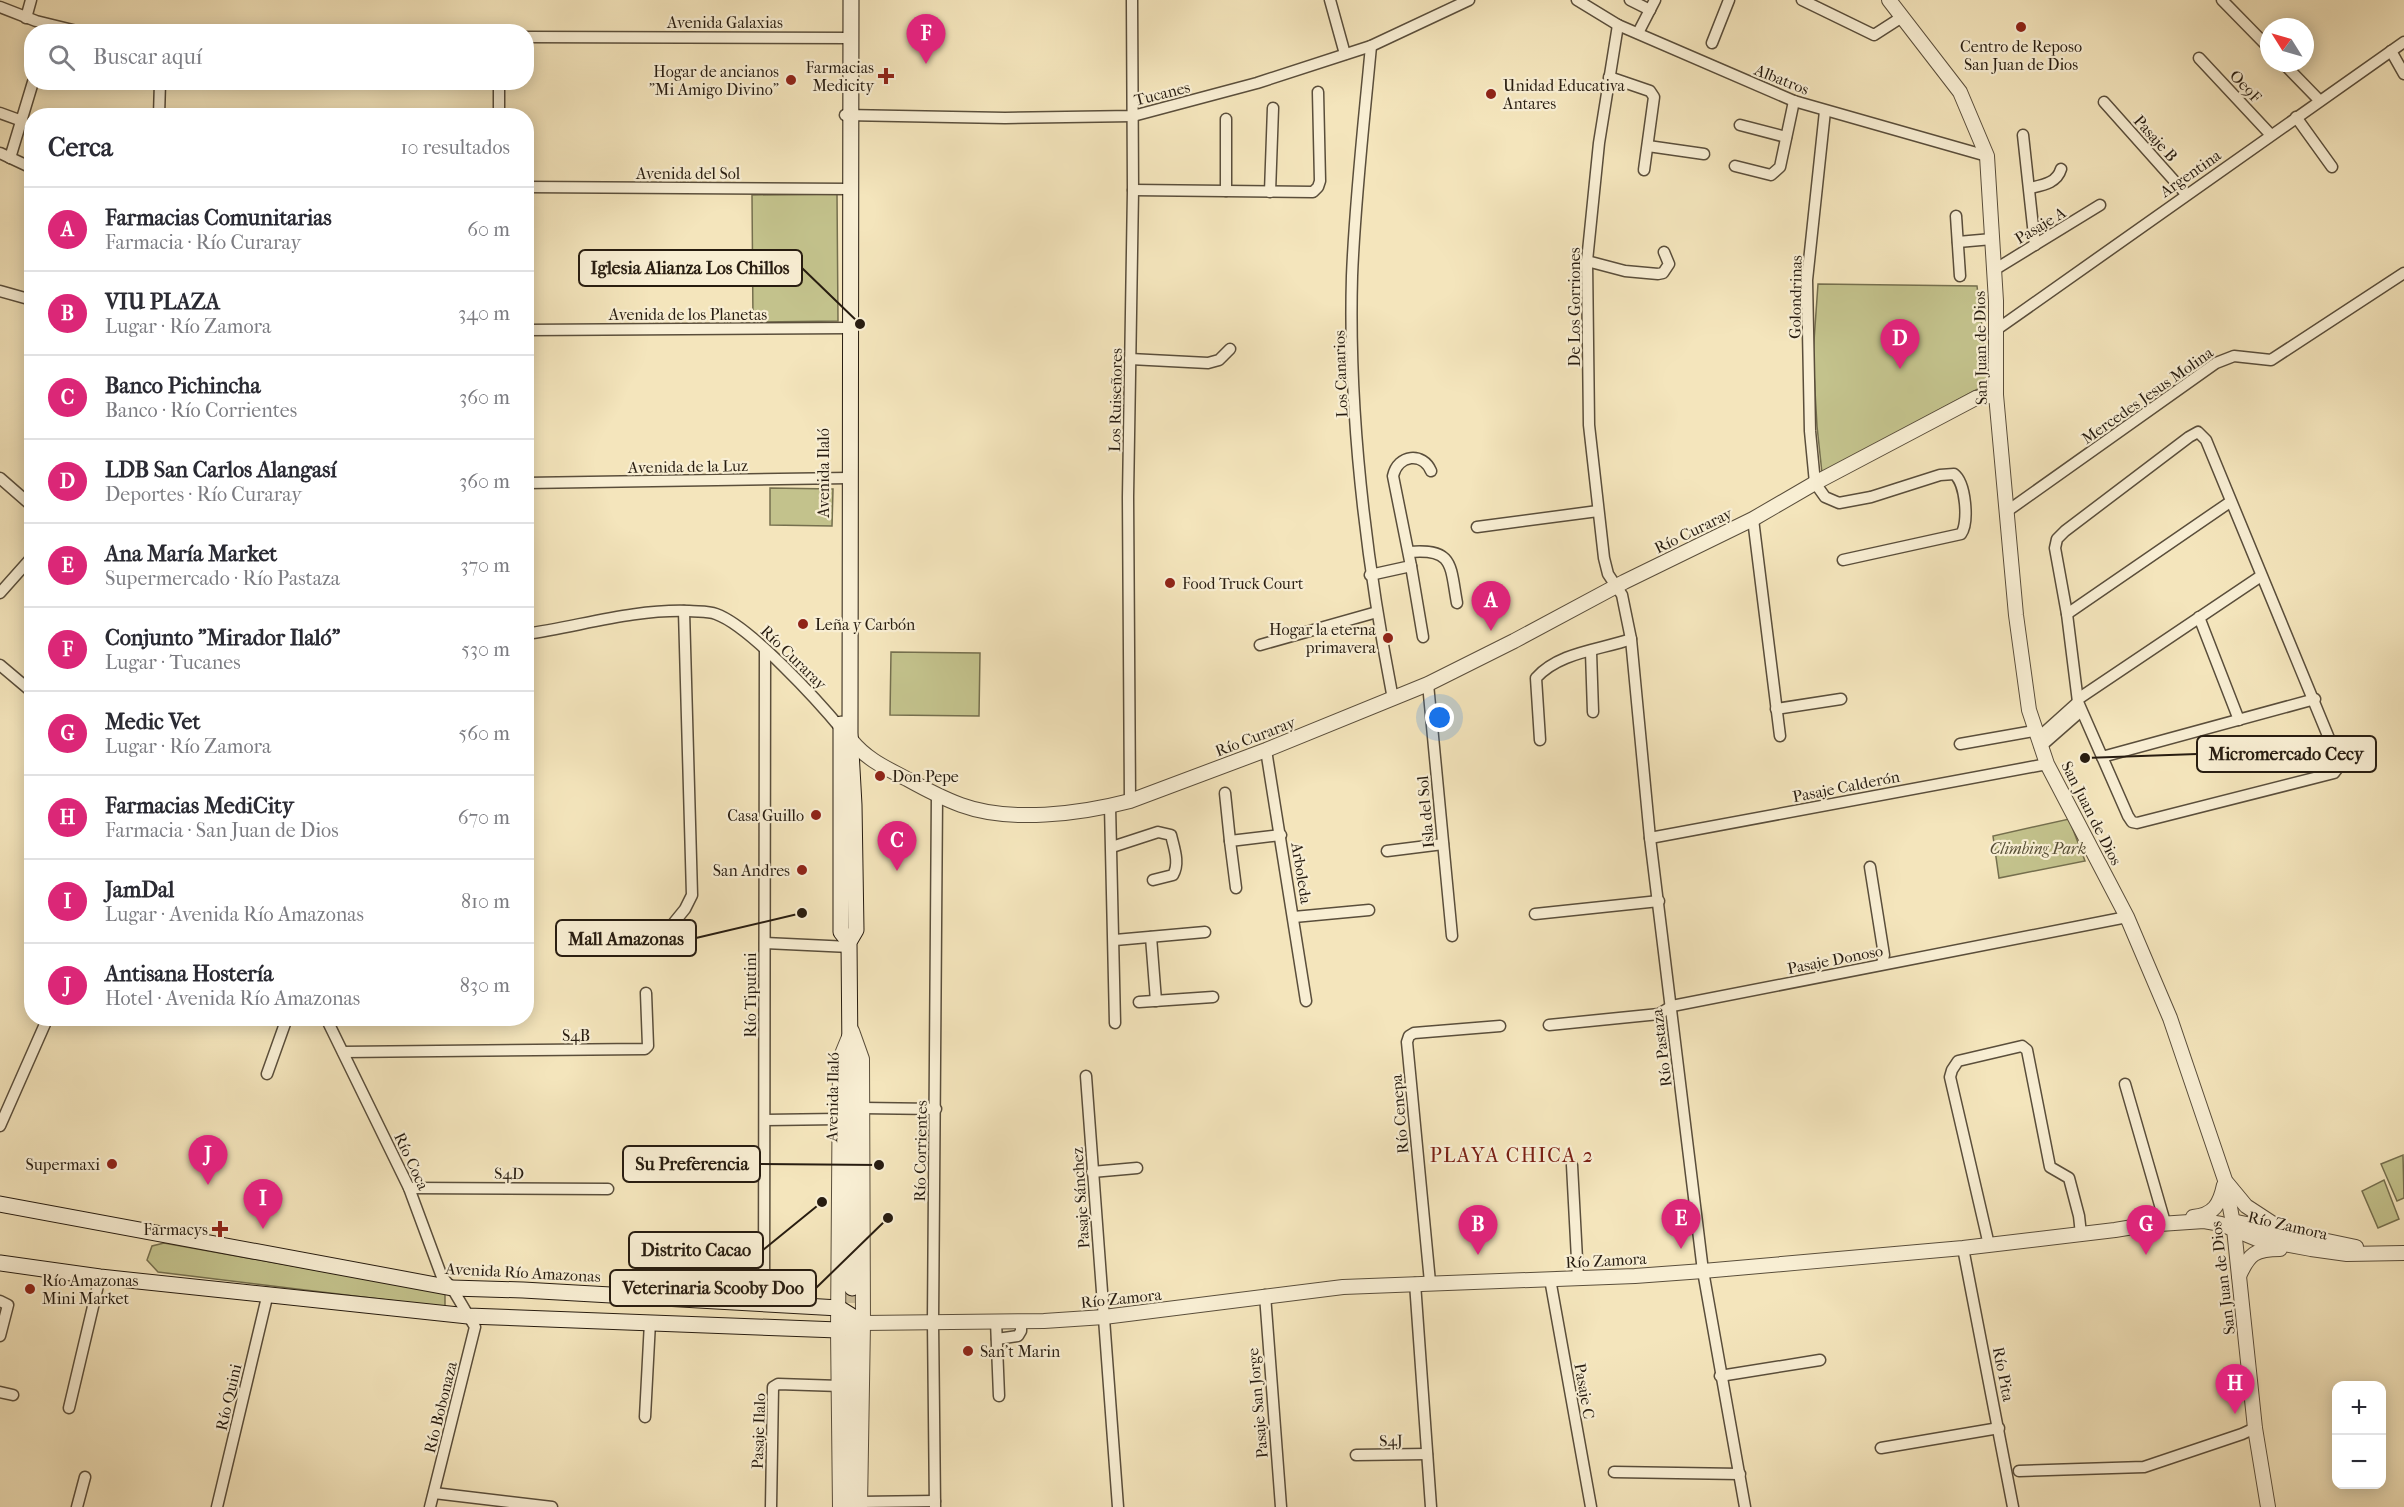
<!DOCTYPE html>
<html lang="es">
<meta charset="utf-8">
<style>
:root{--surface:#fff;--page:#f2f2f3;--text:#2b2b33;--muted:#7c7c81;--line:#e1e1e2;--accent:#db2777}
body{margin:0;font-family:"IM FELL French Canon",serif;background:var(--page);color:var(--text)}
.controls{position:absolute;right:18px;bottom:18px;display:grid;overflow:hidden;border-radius:12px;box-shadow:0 3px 15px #0003}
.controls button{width:54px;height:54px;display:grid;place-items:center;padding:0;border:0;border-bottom:2px solid var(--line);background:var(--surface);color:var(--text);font:30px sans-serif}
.compass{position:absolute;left:2260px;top:18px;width:54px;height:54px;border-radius:50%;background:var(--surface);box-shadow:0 3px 15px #0003;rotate:307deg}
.you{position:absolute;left:1440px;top:718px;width:21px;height:21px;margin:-15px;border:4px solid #fff;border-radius:50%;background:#1a73e8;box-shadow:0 0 0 9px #1a73e833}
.badge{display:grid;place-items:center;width:39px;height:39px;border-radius:50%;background:var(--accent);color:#fff;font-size:20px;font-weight:700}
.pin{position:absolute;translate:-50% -50px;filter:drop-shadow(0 2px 3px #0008)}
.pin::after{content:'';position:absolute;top:32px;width:21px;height:18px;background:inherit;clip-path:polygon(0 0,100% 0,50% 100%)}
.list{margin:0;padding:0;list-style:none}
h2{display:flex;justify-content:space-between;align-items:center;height:78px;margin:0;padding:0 24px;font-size:26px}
h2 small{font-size:20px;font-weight:400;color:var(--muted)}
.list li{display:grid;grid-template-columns:39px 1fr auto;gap:18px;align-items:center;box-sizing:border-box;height:84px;padding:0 24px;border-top:2px solid var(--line)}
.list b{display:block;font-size:22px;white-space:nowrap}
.list p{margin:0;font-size:20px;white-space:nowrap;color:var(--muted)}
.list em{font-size:20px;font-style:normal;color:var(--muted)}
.icon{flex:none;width:33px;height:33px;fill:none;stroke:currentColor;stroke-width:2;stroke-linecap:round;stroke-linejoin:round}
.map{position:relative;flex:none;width:2404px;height:1507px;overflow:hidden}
.search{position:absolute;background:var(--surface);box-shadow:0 3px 15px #0003;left:24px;top:24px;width:510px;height:66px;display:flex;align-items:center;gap:15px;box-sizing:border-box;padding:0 21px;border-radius:24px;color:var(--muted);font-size:22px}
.panel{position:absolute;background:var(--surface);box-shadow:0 3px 15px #0003;left:24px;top:108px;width:510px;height:918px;border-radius:24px}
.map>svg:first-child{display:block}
.green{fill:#c3c28c;stroke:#756f4e;stroke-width:1.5}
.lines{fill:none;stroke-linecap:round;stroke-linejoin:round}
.secondary-tunnel{stroke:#cbbd9a;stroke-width:15;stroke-dasharray:15 8;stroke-linecap:butt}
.minor-casing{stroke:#5a4e3b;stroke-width:13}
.tertiary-casing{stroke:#5a4e3b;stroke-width:16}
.secondary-casing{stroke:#271c10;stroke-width:17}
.minor{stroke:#f8eed3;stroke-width:10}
.tertiary{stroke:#f8eed3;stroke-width:14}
.secondary{stroke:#f8eed3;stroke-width:15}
.poi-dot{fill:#8f2418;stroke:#f8eed3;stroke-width:2}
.labels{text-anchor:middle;stroke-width:4.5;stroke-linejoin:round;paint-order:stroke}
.street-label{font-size:16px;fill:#271c10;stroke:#f8eed3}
.poi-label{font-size:16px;fill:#271c10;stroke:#f8eed3;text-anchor:end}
.park-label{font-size:16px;font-style:italic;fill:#564e35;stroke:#f8eed3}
.quarter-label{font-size:20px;letter-spacing:1.5px;fill:#7a1f14;stroke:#f8eed3}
.leader{fill:none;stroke:#271c10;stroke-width:2}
.callout-dot{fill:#271c10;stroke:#f8eed3;stroke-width:2}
.callout{fill:#f8eed3;stroke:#271c10;stroke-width:2}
.callout-label{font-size:18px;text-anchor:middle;font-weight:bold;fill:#271c10}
</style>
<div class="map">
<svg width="2404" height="1507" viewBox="0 0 2404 1507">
<rect width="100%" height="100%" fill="#f4e5bc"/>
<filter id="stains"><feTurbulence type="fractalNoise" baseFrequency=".00333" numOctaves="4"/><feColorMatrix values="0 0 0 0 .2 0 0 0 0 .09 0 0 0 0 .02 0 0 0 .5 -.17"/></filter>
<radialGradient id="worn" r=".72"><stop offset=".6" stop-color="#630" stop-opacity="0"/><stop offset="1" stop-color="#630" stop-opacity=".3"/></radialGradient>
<!-- green -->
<g class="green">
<polygon points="837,194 838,321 753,322 752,195"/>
<polygon points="1818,284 1977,286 1989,383 1822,473 1817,426 1813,355"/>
<polygon points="770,488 833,489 832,526 770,525"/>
<polygon points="891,652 980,653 979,716 890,715"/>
<polygon points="2069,819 2085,861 1999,878 1993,836"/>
<polygon points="2403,1155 2404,1198 2397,1201 2381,1164"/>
<polygon points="2384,1180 2399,1219 2378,1228 2362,1191"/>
<polygon points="164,1243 445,1293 445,1307 158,1272 147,1260 152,1246"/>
</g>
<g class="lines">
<!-- secondary-tunnel -->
<polyline class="secondary-tunnel" points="852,1288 852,1326"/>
<!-- minor casing -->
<g class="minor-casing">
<g id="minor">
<polyline points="1330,0 1345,54"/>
<polyline points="1577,0 1618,25 1794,101 1987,156"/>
<polyline points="1630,0 1650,10"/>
<polyline points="1802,0 1874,35 1902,17"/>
<polyline points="2222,0 2269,48"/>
<polyline points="0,7 36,21 81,32"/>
<polyline points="26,18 31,0"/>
<polyline points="1618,25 1599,143 1587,261 1589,425 1604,558 1608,574 1622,595 1631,639 1650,838 1703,1271 1745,1507"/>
<polyline points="1638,33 1655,0"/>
<polyline points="526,37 851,38"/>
<polyline points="1712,43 1729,0"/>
<path d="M1371 46C1364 122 1355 199 1352 276 1348 418 1366 560 1393 699"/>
<polyline points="2391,51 2404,74"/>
<polyline points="2199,58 2270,134"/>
<polyline points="2283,63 2319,100"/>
<polyline points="1609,77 1650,91 1654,97 1644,170"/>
<polyline points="499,82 499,116"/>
<polyline points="2104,102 2186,194"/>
<path d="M1825 111 1807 280 1810 431 1815 483 1825 497 1839 503 1871 497 1940 475 1954 474C1966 483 1969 523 1961 534L1843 560"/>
<polyline points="0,113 22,121"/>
<polyline points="845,115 1005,118 1133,116 1257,83 1371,46 1469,0"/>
<polyline points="159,116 160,82"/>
<polyline points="2296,117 2332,167"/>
<polyline points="1740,125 1786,137"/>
<polyline points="2023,135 2035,245"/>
<polyline points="1648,146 1704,154"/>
<polyline points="0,153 32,168"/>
<polyline points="10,158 33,82"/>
<polyline points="1735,166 1771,175 1780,167 1794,101"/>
<polyline points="526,187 850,189"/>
<path d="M2030 188C2043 185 2057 183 2061 169"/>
<polyline points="1133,190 1313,192 1318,187 1320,181 1318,92"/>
<polyline points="1226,191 1226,119"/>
<polyline points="1270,192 1273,108"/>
<polyline points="1956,216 1960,276"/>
<polyline points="1958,242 1992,239"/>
<polyline points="1587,261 1625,271 1658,274 1663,273 1669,264 1664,252"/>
<polyline points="1994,270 2100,205"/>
<polyline points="0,291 32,300"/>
<polyline points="526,330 849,328"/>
<polyline points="1996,330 2404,42"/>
<polyline points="1130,359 1208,363 1219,360 1230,349"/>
<polygon points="2198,432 2206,440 2340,765 2334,773 2137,823 2132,822 2128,816 2078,702 2067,614 2055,548 2057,539 2065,531 2189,437"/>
<polyline points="0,478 32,506"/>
<polyline points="526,483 849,478"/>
<polyline points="2006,512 2216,363 2234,356 2271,360 2404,273"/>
<polyline points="1753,519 1780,736"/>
<polyline points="1477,527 1598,511"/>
<path d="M1409 552C1454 548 1450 565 1457 603"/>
<polyline points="1411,566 1423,637"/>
<path d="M1370 575 1411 566 1393 476C1398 454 1423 452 1431 471"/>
<polyline points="0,593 32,557"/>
<polyline points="2067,614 2230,502"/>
<polyline points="2199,617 2239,720"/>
<path d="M526 634C581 626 633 609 689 611 698 612 708 611 716 614 750 626 819 702 843 731"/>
<polyline points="1260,645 1377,612"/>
<polyline points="1591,652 1593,712"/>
<polyline points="0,665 32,692"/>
<polyline points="1428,684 1452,936"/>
<polyline points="2078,699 2261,576"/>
<polyline points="1776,709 1841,699"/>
<polyline points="2038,738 2078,702"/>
<path d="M1540 740 1536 678C1559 652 1600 650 1631 639"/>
<polyline points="1960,744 2034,731"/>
<polyline points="2040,747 2081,711"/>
<polyline points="1266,750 1306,1001"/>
<polyline points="2102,757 2315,699"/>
<polyline points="1225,793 1230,841"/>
<polyline points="1130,801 1128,497 1133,190 1132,0"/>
<polyline points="1110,806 1115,1023"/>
<polyline points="1650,838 2047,764"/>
<path d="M1112 847 1158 832 1171 835C1174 848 1180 863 1173 875L1153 880"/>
<polyline points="1387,851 1443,844"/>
<polyline points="1870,867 1884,955 1882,964"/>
<polyline points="1236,888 1230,841 1281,835"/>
<polyline points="1535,914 1659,901"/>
<polyline points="1294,917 1369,910"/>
<polyline points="672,925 685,909 692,895 684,611"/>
<polyline points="1151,937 1156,1001"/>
<polyline points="1115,940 1205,932"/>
<polyline points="765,943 850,947"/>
<polyline points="1139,1002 1213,997"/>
<polyline points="326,1018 409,1188 442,1277 452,1288 475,1327 430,1507"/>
<polyline points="1549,1025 1659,1014 1672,1006 2127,917"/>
<polyline points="343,1052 645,1049 648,1046 646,993"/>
<polyline points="267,1074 287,1018"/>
<polyline points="1086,1076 1118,1507"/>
<polyline points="2125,1084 2164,1219"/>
<polyline points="862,1108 936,1109"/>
<polyline points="765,1120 839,1119"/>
<polyline points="0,1126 45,1024"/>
<polyline points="1572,1165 1578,1278"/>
<polyline points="1092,1172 1137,1168"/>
<polyline points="409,1188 608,1189"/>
<polyline points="1989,1245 1950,1077 1952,1070 1958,1061 2022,1046 2027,1050 2050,1167 2069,1178 2079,1216 2081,1234"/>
<polyline points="1963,1248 2013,1507"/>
<polyline points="1550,1279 1591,1507"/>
<polyline points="1430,1282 1407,1042 1409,1036 1414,1033 1500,1026"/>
<polyline points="1415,1283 1431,1507"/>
<polyline points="1265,1295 1281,1507"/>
<polyline points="0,1301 8,1305 0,1336"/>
<polyline points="764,1303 765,650"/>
<polyline points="996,1321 999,1396"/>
<polyline points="997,1339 1018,1336 1021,1331 1021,1321"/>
<polyline points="1720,1376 1820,1360"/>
<polyline points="0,1392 13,1395"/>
<polyline points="69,1408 100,1277"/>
<polyline points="645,1417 650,1322"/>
<polyline points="1881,1448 1999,1428"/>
<polyline points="1356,1455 1427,1454"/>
<polyline points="2019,1471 2144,1467 2242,1434 2255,1428"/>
<polyline points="1614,1472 1740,1474"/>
<polyline points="434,1493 552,1507"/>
<polyline points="860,1502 935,1501"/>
<polyline points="77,1507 85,1477"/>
<polyline points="217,1507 268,1293"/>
<polyline points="771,1507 773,1387 778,1384 840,1386"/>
<polyline points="935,1507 933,1322 937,795"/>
</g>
</g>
<!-- tertiary casing -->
<g class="tertiary-casing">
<g id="tertiary">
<polyline points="1889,0 1960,92 1987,156 1996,301 1996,395 2016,615 2029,710 2047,764 2127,917 2170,1018 2225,1180 2234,1229 2255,1428 2268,1507"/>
<path d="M851 740C866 759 886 768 907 779 925 789 942 798 961 805 1010 823 1080 814 1130 801L1266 750 1428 684 1514 641 1624 582 1753 519 1815 483 1976 398 1996 395"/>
<polyline points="852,1031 862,1059 863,1323 860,1507"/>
<polyline points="2227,1183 2246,1206 2275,1225"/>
<path d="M2193 1217C2214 1215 2220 1204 2224 1185"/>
<polyline points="2232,1221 2356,1247"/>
<path d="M2239 1276C2249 1254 2255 1249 2280 1249"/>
<polyline points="863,1323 1044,1321 1104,1317 1343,1287 1635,1276 1703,1271 1963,1248 2115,1230 2145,1225 2204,1221 2221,1224 2257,1239 2311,1249 2347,1254 2404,1253"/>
<polyline points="840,1507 838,1330 840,1059 849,1037"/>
</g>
</g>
<!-- secondary casing -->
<g class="secondary-casing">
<g id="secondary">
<polyline points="851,0 850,733 854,805 856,930 849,942 852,1288"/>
<polyline points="841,724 841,932 849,942"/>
<polyline points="0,1204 452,1288 523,1290 839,1308 863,1323"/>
<polyline points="0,1263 100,1277 468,1316 838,1330 863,1323"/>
<polyline points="851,1507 852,1338"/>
</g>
</g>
<!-- minor -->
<use href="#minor" class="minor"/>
<!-- tertiary -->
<use href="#tertiary" class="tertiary"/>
<!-- secondary -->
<use href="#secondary" class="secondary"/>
</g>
<!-- markers -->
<g class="poi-dot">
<circle cx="2021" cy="27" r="6"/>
<path d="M883 67h6v6h6v6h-6v6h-6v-6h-6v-6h6z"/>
<circle cx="791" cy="80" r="6"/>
<circle cx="1491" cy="94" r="6"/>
<circle cx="1170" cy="583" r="6"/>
<circle cx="803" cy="624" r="6"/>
<circle cx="1388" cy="638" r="6"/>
<circle cx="880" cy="776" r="6"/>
<circle cx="816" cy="815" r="6"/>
<circle cx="802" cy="870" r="6"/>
<circle cx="112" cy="1164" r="6"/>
<path d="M217 1220h6v6h6v6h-6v6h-6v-6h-6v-6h6z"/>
<circle cx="30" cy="1289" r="6"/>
<circle cx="968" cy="1351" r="6"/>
</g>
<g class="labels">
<!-- street labels -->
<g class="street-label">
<text x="725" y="28">Avenida Galaxias</text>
<text transform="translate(1782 79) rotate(22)" y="6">Albatros</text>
<text transform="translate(2246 86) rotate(47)" y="6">Oe9F</text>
<text transform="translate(1162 93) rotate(-14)" y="6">Tucanes</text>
<text transform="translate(2156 138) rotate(48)" y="6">Pasaje B</text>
<text x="688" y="179">Avenida del Sol</text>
<text transform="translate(2190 173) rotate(-35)" y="6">Argentina</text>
<text transform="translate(2040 225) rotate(-31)" y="6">Pasaje A</text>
<text transform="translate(1795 297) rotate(-89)" y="6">Golondrinas</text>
<text transform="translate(1574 307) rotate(-90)" y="6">De Los Gorriones</text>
<text x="688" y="320">Avenida de los Planetas</text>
<text transform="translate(1980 348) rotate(-91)" y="6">San Juan de Dios</text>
<text transform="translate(1340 374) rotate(-92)" y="6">Los Canarios</text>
<text transform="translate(2147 395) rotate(-35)" y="6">Mercedes Jesus Molina</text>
<text transform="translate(1115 400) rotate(-89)" y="6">Los Ruiseñores</text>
<text transform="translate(688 466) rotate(-1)" y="6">Avenida de la Luz</text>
<text transform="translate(823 473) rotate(-90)" y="6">Avenida Ilaló</text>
<text transform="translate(1693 530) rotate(-26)" y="6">Río Curaray</text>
<text transform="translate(794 657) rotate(44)" y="6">Río Curaray</text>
<text transform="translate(1255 736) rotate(-21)" y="6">Río Curaray</text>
<text transform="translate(1846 786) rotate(-11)" y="6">Pasaje Calderón</text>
<text transform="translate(1425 812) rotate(-95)" y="6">Isla del Sol</text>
<text transform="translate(2092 813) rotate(63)" y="6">San Juan de Dios</text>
<text transform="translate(1302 873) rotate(81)" y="6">Arboleda</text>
<text transform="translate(1835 959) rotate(-11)" y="6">Pasaje Donoso</text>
<text transform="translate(750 995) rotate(-90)" y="6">Río Tiputini</text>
<text x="576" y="1041">S4B</text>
<text transform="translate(1661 1048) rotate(-97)" y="6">Río Pastaza</text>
<text transform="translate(832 1097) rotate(-89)" y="6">Avenida Ilaló</text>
<text transform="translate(1399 1114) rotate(-95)" y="6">Río Cenepa</text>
<text transform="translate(920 1151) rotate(-89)" y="6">Río Corrientes</text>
<text transform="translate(412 1161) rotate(65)" y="6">Río Coca</text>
<text transform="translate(509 1173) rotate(1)" y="6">S4D</text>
<text transform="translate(1080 1198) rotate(-94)" y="6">Pasaje Sánchez</text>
<text transform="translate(2288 1225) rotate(13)" y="6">Río Zamora</text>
<text transform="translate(1606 1260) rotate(-3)" y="6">Río Zamora</text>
<text transform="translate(523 1272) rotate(3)" y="6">Avenida Río Amazonas</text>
<text transform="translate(2222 1278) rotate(-97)" y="6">San Juan de Dios</text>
<text transform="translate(1121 1298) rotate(-6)" y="6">Río Zamora</text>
<text transform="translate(2004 1374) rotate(79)" y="6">Río Pita</text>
<text transform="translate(1585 1391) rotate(80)" y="6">Pasaje C</text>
<text transform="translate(228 1397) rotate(-77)" y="6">Río Quini</text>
<text transform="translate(1257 1403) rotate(-95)" y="6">Pasaje San Jorge</text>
<text transform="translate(440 1407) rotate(-76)" y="6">Río Bobonaza</text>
<text transform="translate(758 1431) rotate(-88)" y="6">Pasaje Ilalo</text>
<text transform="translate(1391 1440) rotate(-1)" y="6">S4J</text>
</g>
<!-- poi labels -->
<g class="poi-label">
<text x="2021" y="52" text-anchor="middle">Centro de Reposo<tspan x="2021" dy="18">San Juan de Dios</tspan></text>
<text x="874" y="73">Farmacias<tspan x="874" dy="18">Medicity</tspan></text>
<text x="779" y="77">Hogar de ancianos<tspan x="779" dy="18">"Mi Amigo Divino"</tspan></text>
<text x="1503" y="91" text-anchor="start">Unidad Educativa<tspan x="1503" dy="18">Antares</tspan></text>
<text x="1182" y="589" text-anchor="start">Food Truck Court</text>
<text x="815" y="630" text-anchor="start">Leña y Carbón</text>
<text x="1376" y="635">Hogar la eterna<tspan x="1376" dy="18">primavera</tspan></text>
<text x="892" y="782" text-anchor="start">Don Pepe</text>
<text x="804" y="821">Casa Guillo</text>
<text x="790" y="876">San Andres</text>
<text x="100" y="1170">Supermaxi</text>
<text x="208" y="1235">Farmacys</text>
<text x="42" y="1286" text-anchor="start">Río Amazonas<tspan x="42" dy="18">Mini Market</tspan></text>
<text x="980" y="1357" text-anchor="start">San't Marin</text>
</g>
<!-- park labels -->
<g class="park-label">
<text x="2038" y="854">Climbing Park</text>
</g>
<!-- quarter labels -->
<g class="quarter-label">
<text x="1512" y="1162">PLAYA CHICA 2</text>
</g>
</g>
<!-- callouts -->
<path class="leader" d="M860 324L802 268M2085 758L2197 754M802 913L696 938M879 1165L760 1164M822 1202L763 1250M888 1218L816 1288"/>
<g class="callout-dot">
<circle cx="860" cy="324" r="6"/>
<circle cx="2085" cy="758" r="6"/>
<circle cx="802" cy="913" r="6"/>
<circle cx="879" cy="1165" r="6"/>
<circle cx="822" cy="1202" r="6"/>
<circle cx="888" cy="1218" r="6"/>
</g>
<g class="callout">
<rect x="579" y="250" width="223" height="36" rx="6"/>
<rect x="2197" y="736" width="179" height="36" rx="6"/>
<rect x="556" y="920" width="140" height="36" rx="6"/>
<rect x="623" y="1146" width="137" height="36" rx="6"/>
<rect x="629" y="1232" width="134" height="36" rx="6"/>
<rect x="610" y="1270" width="206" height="36" rx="6"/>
</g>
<g class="callout-label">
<text x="690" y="274">Iglesia Alianza Los Chillos</text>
<text x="2286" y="760">Micromercado Cecy</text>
<text x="626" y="945">Mall Amazonas</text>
<text x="692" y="1170">Su Preferencia</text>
<text x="696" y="1256">Distrito Cacao</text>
<text x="713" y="1294">Veterinaria Scooby Doo</text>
</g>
<rect width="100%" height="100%" filter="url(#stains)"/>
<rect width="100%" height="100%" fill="url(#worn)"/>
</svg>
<div class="controls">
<button>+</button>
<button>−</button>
</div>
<svg class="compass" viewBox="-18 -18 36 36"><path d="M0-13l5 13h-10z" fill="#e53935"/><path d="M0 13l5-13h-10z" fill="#7c7c81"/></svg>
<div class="you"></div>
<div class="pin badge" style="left:1491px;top:631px">A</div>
<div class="pin badge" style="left:1478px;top:1255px">B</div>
<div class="pin badge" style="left:897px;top:871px">C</div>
<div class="pin badge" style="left:1900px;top:369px">D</div>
<div class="pin badge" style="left:1681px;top:1249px">E</div>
<div class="pin badge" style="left:926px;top:64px">F</div>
<div class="pin badge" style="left:2146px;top:1255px">G</div>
<div class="pin badge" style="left:2235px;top:1414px">H</div>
<div class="pin badge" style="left:263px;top:1229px">I</div>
<div class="pin badge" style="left:208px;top:1185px">J</div>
<div class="search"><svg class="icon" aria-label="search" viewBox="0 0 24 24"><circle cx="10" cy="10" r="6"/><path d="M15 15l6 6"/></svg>Buscar aquí</div>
<section class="panel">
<h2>Cerca<small>10 resultados</small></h2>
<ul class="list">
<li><span class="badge">A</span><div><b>Farmacias Comunitarias</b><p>Farmacia · Río Curaray</p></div><em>60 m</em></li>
<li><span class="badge">B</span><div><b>VIU PLAZA</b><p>Lugar · Río Zamora</p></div><em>340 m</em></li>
<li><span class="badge">C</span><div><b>Banco Pichincha</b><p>Banco · Río Corrientes</p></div><em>360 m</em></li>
<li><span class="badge">D</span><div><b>LDB San Carlos Alangasí</b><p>Deportes · Río Curaray</p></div><em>360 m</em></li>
<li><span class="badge">E</span><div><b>Ana María Market</b><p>Supermercado · Río Pastaza</p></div><em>370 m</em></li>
<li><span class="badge">F</span><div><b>Conjunto &quot;Mirador Ilaló&quot;</b><p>Lugar · Tucanes</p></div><em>530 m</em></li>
<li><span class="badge">G</span><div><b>Medic Vet</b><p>Lugar · Río Zamora</p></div><em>560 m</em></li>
<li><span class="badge">H</span><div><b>Farmacias MediCity</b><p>Farmacia · San Juan de Dios</p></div><em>670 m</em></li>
<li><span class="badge">I</span><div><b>JamDal</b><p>Lugar · Avenida Río Amazonas</p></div><em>810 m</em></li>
<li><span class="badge">J</span><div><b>Antisana Hostería</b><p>Hotel · Avenida Río Amazonas</p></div><em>830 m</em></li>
</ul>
</section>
</div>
